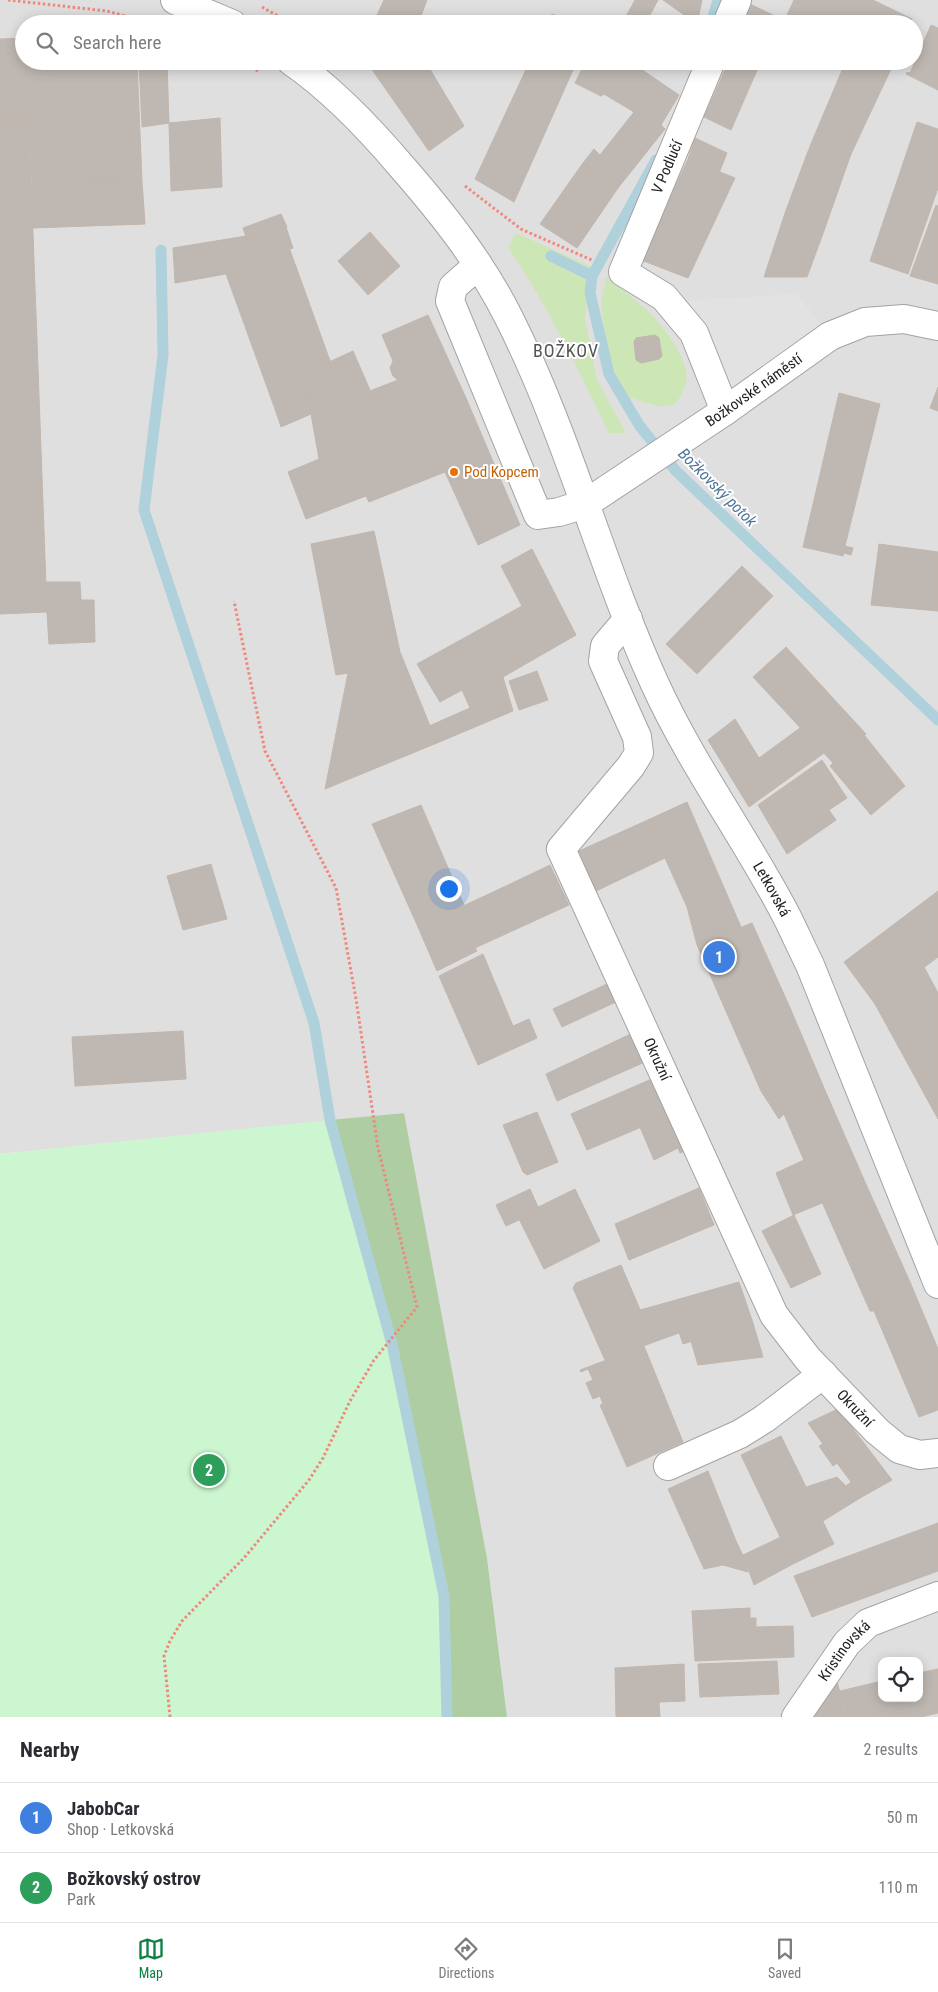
<!DOCTYPE html>
<meta charset="utf-8">
<style>
:root{--surface:#fff;--page:#f7f7f7;--text:#2b2b33;--muted:#7c7c81;--line:#e1e1e2;--accent:#0b8043}
body{margin:0;font-family:"Roboto Condensed",sans-serif;background:var(--page);color:var(--text)}
.controls{position:absolute;right:15px;bottom:15px;display:grid;overflow:hidden;border-radius:10px;box-shadow:0 2px 12px #0003}
.controls button{width:45px;height:45px;display:grid;place-items:center;padding:0;border:0;border-bottom:1px solid var(--line);background:var(--surface);color:var(--text);font:25px sans-serif}
.you{position:absolute;left:448px;top:888px;width:18px;height:18px;margin:-12px;border:4px solid #fff;border-radius:50%;background:#1a73e8;box-shadow:0 0 0 8px #1a73e833}
.badge{display:grid;place-items:center;width:32px;height:32px;border-radius:50%;background:var(--accent);color:#fff;font-size:16px;font-weight:700}
.pin{position:absolute;translate:-50% -50%;border:2px solid #fff;box-shadow:0 1px 5px #0006}
.list{margin:0;padding:0;list-style:none}
h2{display:flex;justify-content:space-between;align-items:center;height:65px;margin:0;padding:0 20px;font-size:21px}
h2 small{font-size:16px;font-weight:400;color:var(--muted)}
.list li{display:grid;grid-template-columns:32px 1fr auto;gap:15px;align-items:center;box-sizing:border-box;height:70px;padding:0 20px;border-top:1px solid var(--line)}
.list b{display:block;font-size:19px;white-space:nowrap}
.list p{margin:0;font-size:16px;white-space:nowrap;color:var(--muted)}
.list em{font-size:16px;font-style:normal;color:var(--muted)}
.icon{flex:none;width:28px;height:28px;fill:none;stroke:currentColor;stroke-width:2;stroke-linecap:round;stroke-linejoin:round}
.map{position:relative;flex:none;width:938px;height:1717px;overflow:hidden}
.search{position:absolute;background:var(--surface);box-shadow:0 2px 12px #0003;left:15px;right:15px;top:15px;height:55px;display:flex;align-items:center;gap:12px;box-sizing:border-box;padding:0 18px;border-radius:28px;color:var(--muted);font-size:19px}
.sheet{height:205px;background:var(--surface)}
nav{display:flex;justify-content:space-around;align-items:center;box-sizing:border-box;height:70px;border-top:1px solid var(--line);background:var(--surface);font-size:14px;color:var(--muted)}
nav a{display:grid;justify-items:center;gap:2px}
nav .on{color:var(--accent)}
.map>svg:first-child{display:block}
.residential{fill:#e0dfdf;fill-rule:evenodd}
.grass{fill:#cde6b5}
.forest{fill:#afcda2}
.park{fill:#ccf6cf}
.parking{fill:#e2e2e2}
.lines{fill:none;stroke-linecap:round;stroke-linejoin:round}
.stream{stroke:#aed1db;stroke-width:11}
.building{fill:#bfb8b2;stroke:#c2b6ad}
.minor-casing{stroke:#a3a3a3;stroke-width:30}
.path{stroke:#ef887d;stroke-width:3;stroke-dasharray:2.5 2.5;stroke-linecap:butt}
.minor{stroke:#fff;stroke-width:28}
.food-dot{fill:#e8710a;stroke:#fff;stroke-width:2}
.labels{text-anchor:middle;stroke-width:4;stroke-linejoin:round;paint-order:stroke}
.street-label{font-size:15px;fill:#222;stroke:#fff}
.food-label{font-size:15px;fill:#c56008;stroke:#fff;text-anchor:start}
.water-label{font-size:16px;font-style:italic;fill:#4e769c;stroke:#fff}
.quarter-label{font-size:18px;letter-spacing:1px;fill:#555;stroke:#fff}
</style>
<div class="map">
<svg width="938" height="1717" viewBox="0 0 938 1717">
<rect width="100%" height="100%" fill="#f1efea"/>
<!-- residential -->
<path class="residential" d="M0 0H938V1717H507L487 1558 403 1113 0 1154ZM24 24H914V61H24ZM882 1661H919V1698H882Z"/>
<!-- grass -->
<g class="grass">
<path d="M516 233 592 267 585 318 597 380 626 433H609C578 369 547 305 508 247Z"/>
<path d="M606 277C619 288 635 299 648 311 664 327 698 368 683 391 681 395 678 401 674 404 662 411 639 400 626 396L608 357 601 304Z"/>
</g>
<!-- forest -->
<polygon class="forest" points="404,1113 487,1558 507,1717 394,1717 330,1120"/>
<!-- park -->
<polygon class="park" points="330,1120 392,1344 444,1596 447,1717 0,1717 0,1154"/>
<!-- parking -->
<polygon class="parking" points="797,294 830,336 725,411 682,301"/>
<g class="lines">
<!-- stream -->
<g class="stream">
<polyline points="711,24 718,0"/>
<polyline points="656,160 592,276 590,293 609,374 639,425 676,471 938,720"/>
<polyline points="161,250 163,355 144,510 314,1023 330,1120 392,1344 444,1596 447,1717"/>
<polyline points="551,256 592,276"/>
</g>
</g>
<!-- building -->
<g class="building">
<polygon points="384,0 427,0 418,24 373,24"/>
<polygon points="635,0 658,0 645,24 622,24"/>
<polygon points="663,0 702,0 697,24"/>
<polygon points="794,0 873,0 912,19 910,24 783,24"/>
<polygon points="750,4 777,17 775,24 744,24"/>
<polygon points="552,14 573,24 547,24"/>
<polygon points="931,25 938,28 938,90 906,74 907,72 910,73"/>
<polygon points="24,38 24,61 27,61 29,125 0,125 0,39"/>
<polygon points="27,61 137,61 142,181 32,182"/>
<polygon points="139,61 167,61 169,123 142,127"/>
<polygon points="366,61 425,61 464,126 429,151"/>
<polygon points="530,61 577,61 514,202 475,179"/>
<polygon points="586,61 595,61 613,69 618,61 629,61 679,95 661,125 665,129 618,188 583,163 594,149 600,155 634,112 604,94 601,96 575,83"/>
<polygon points="595,61 618,61 613,69"/>
<polygon points="729,61 761,61 731,130 704,117"/>
<polygon points="846,61 867,61 890,71 851,154 813,139"/>
<polygon points="867,61 894,61 890,71"/>
<polygon points="220,118 222,187 171,191 169,123"/>
<polygon points="917,122 938,129 938,188 908,274 870,261"/>
<polygon points="0,125 29,125 47,612 0,614"/>
<polygon points="695,138 727,153 719,173 688,159"/>
<polygon points="813,139 851,154 846,168 807,154"/>
<polygon points="807,154 846,168 825,228 785,213"/>
<polygon points="688,159 735,178 688,278 641,260"/>
<polygon points="583,163 618,188 577,248 540,224"/>
<polygon points="142,181 145,224 33,228 32,182"/>
<polygon points="936,205 938,206 938,284 910,276"/>
<polygon points="785,213 825,228 807,277 764,277"/>
<polygon points="281,214 287,227 286,227 293,248 255,263 243,228"/>
<polygon points="370,232 400,266 368,295 338,261"/>
<polygon points="246,236 255,263 226,274 175,283 173,248"/>
<polygon points="290,250 338,383 275,409 226,274"/>
<polygon points="428,315 466,398 319,459 311,414 398,380 393,376 390,368 393,361 382,335"/>
<polygon points="655,335 659,338 662,356 659,359 641,363 636,360 634,342 636,338"/>
<polygon points="353,351 363,374 338,383 329,362"/>
<polygon points="363,374 370,390 311,414 306,396"/>
<polygon points="938,387 938,411 930,408"/>
<polygon points="839,393 880,404 845,546 853,548 851,555 844,553 843,556 803,547"/>
<polygon points="306,396 311,414 281,427 275,409"/>
<polygon points="466,398 520,525 478,545 445,472 369,502 366,496 306,519 288,472"/>
<polygon points="374,531 400,652 437,743 325,789 348,673 336,675 311,544"/>
<polygon points="879,544 938,552 938,611 871,605"/>
<polygon points="532,549 576,635 503,677 462,690 440,702 417,664 522,606 501,566"/>
<polygon points="742,566 773,596 697,674 666,644"/>
<polygon points="45,582 80,582 81,600 94,600 95,642 49,644"/>
<polygon points="786,647 866,734 834,764 753,677"/>
<polygon points="537,671 548,700 519,710 509,681"/>
<polygon points="503,677 513,711 437,743 429,726 470,708 462,690"/>
<polygon points="735,719 759,758 800,728 824,753 749,807 708,740"/>
<polygon points="865,736 905,786 871,815 830,766"/>
<polygon points="822,760 847,798 829,810 836,820 787,854 758,805"/>
<polygon points="687,802 741,927 697,945 687,907 665,858 650,819"/>
<polygon points="421,805 464,905 418,927 372,824"/>
<polygon points="650,819 665,858 596,891 579,851"/>
<polygon points="211,864 227,919 183,930 167,876"/>
<polygon points="550,865 569,905 523,926 506,886"/>
<polygon points="506,886 523,926 475,948 477,951 437,971 418,927"/>
<polygon points="938,891 938,957 875,1004 844,962"/>
<polygon points="752,923 791,1010 736,1034 697,945"/>
<polygon points="483,954 513,1026 529,1019 537,1038 478,1065 439,976"/>
<polygon points="924,967 938,993 938,1119 875,1004"/>
<polygon points="609,983 618,1001 562,1027 553,1009"/>
<polygon points="791,1010 827,1095 784,1114 779,1119 761,1091 736,1034"/>
<polygon points="183,1031 186,1079 75,1086 72,1037"/>
<polygon points="635,1032 647,1061 557,1101 546,1074"/>
<polygon points="654,1078 670,1115 587,1150 571,1114"/>
<polygon points="827,1095 865,1182 822,1202 784,1114"/>
<polygon points="537,1112 558,1162 527,1175 523,1172 503,1125"/>
<polygon points="670,1115 685,1151 680,1153 678,1148 654,1160 640,1127"/>
<polygon points="804,1160 822,1203 793,1215 776,1173"/>
<polygon points="865,1182 910,1282 870,1311 822,1202"/>
<polygon points="699,1188 714,1225 629,1260 615,1224"/>
<polygon points="530,1189 538,1207 518,1217 519,1220 506,1226 496,1205"/>
<polygon points="575,1189 600,1241 544,1269 518,1217"/>
<polygon points="794,1215 821,1274 791,1288 762,1231"/>
<polygon points="621,1265 654,1342 605,1360 573,1288 576,1283"/>
<polygon points="739,1282 753,1323 683,1344 669,1302"/>
<polygon points="910,1282 938,1349 938,1410 919,1417 874,1311 870,1311"/>
<polygon points="669,1302 679,1333 654,1342 640,1310"/>
<polygon points="753,1323 763,1357 698,1365 691,1341"/>
<polygon points="644,1346 683,1442 627,1467 600,1405 603,1404 600,1396 593,1399 586,1383 593,1380 588,1369 581,1372 580,1370"/>
<polygon points="838,1409 892,1480 860,1498 851,1482 837,1463 833,1466 819,1446 823,1444 808,1423"/>
<polygon points="781,1436 834,1544 793,1564 741,1455"/>
<polygon points="708,1471 736,1541 749,1568 747,1569 748,1572 723,1565 704,1569 668,1489"/>
<polygon points="837,1477 846,1486 851,1482 860,1498 823,1521 806,1487"/>
<polygon points="938,1523 938,1571 812,1617 794,1576"/>
<polygon points="781,1537 793,1564 754,1585 743,1555"/>
<polygon points="750,1608 750,1618 756,1618 756,1627 793,1626 794,1657 695,1661 692,1611"/>
<polygon points="777,1661 779,1694 700,1697 698,1664"/>
<polygon points="684,1664 685,1701 659,1702 660,1717 616,1717 615,1668"/>
<polygon points="938,1669 938,1713 921,1717 847,1717 840,1691 882,1681 882,1698 919,1698 919,1673"/>
<polygon points="837,1681 846,1717 809,1717"/>
</g>
<g class="lines">
<!-- minor casing -->
<g class="minor-casing">
<g id="minor">
<polyline points="175,0 232,24"/>
<polyline points="727,24 737,0"/>
<path id="s1" d="M291 61C333 90 369 128 402 167 443 214 481 262 509 318 568 435 600 563 654 682 691 764 746 838 787 917 795 933 802 949 810 965L938 1284"/>
<polyline points="711,61 623,272 664,297 694,333 725,411"/>
<path id="s2" d="M478 265 453 287 450 301 538 515 559 512 585 504 725 411 830 336 865 322 904 319 938 326"/>
<path id="s3" d="M628 619 605 646 603 661 637 737 639 753 631 766 561 849 774 1315 808 1359 877 1431 899 1449 920 1455 938 1453"/>
<polyline points="668,1466 740,1434 764,1419 823,1374"/>
<path id="s4" d="M796 1717 847 1643 868 1623 938 1596"/>
</g>
</g>
<!-- path -->
<g class="path">
<polyline points="8,0 107,11 150,23"/>
<polyline points="262,7 292,24"/>
<polyline points="238,61 258,71"/>
<polyline points="465,186 521,229 592,260"/>
<polyline points="170,1717 164,1656 170,1641 182,1621 244,1558 309,1480 323,1458 350,1401 374,1360 417,1307 378,1148 356,999 336,888 265,751 234,601"/>
</g>
<!-- minor -->
<use href="#minor" class="minor"/>
</g>
<!-- markers -->
<circle class="food-dot" cx="454" cy="472" r="5"/>
<g class="labels">
<!-- street labels -->
<g class="street-label">
<text transform="translate(667 167) rotate(-67)" y="5">V Podlučí</text>
<text dy="5" stroke="none"><textPath href="#s2" startOffset="531">Božkovské náměstí</textPath></text>
<text dy="5" stroke="none"><textPath href="#s1" startOffset="970">Letkovská</textPath></text>
<text dy="5" stroke="none"><textPath href="#s3" startOffset="505">Okružní</textPath></text>
<text dy="5" stroke="none"><textPath href="#s3" startOffset="910">Okružní</textPath></text>
<text dy="5" stroke="none"><textPath href="#s4" startOffset="82">Kristinovská</textPath></text>
</g>
<!-- food labels -->
<g class="food-label">
<text x="464" y="477">Pod Kopcem</text>
</g>
<!-- water labels -->
<g class="water-label">
<text transform="translate(718 487) rotate(45)" y="6">Božkovský potok</text>
</g>
<!-- quarter labels -->
<g class="quarter-label">
<text x="566" y="357">BOŽKOV</text>
</g>
</g>
</svg>
<div class="controls">
<button><svg class="icon" aria-label="locate" viewBox="0 0 24 24"><circle cx="12" cy="12" r="6"/><path d="M12 2v4M12 18v4M2 12h4M18 12h4"/></svg></button>
</div>
<div class="you"></div>
<div class="pin badge" style="left:719px;top:957px;background:#3f7fe0">1</div>
<div class="pin badge" style="left:209px;top:1470px;background:#2e9e5b">2</div>
<div class="search"><svg class="icon" aria-label="search" viewBox="0 0 24 24"><circle cx="10" cy="10" r="6"/><path d="M15 15l6 6"/></svg>Search here</div>
</div>
<section class="sheet">
<h2>Nearby<small>2 results</small></h2>
<ul class="list">
<li><span class="badge" style="background:#3f7fe0">1</span><div><b>JabobCar</b><p>Shop · Letkovská</p></div><em>50 m</em></li>
<li><span class="badge" style="background:#2e9e5b">2</span><div><b>Božkovský ostrov</b><p>Park</p></div><em>110 m</em></li>
</ul>
</section>
<nav>
<a class="on"><svg class="icon" aria-label="map" viewBox="0 0 24 24"><path d="M3 6l6-2 6 2 6-2v14l-6 2-6-2-6 2zM9 4v14M15 6v14"/></svg>Map</a>
<a><svg class="icon" aria-label="directions" viewBox="0 0 24 24"><path d="M12 3l9 9-9 9-9-9zM9 14v-3h6M13 9l2 2-2 2"/></svg>Directions</a>
<a><svg class="icon" aria-label="saved" viewBox="0 0 24 24"><path d="M7 4h10v16l-5-4-5 4z"/></svg>Saved</a>
</nav>
